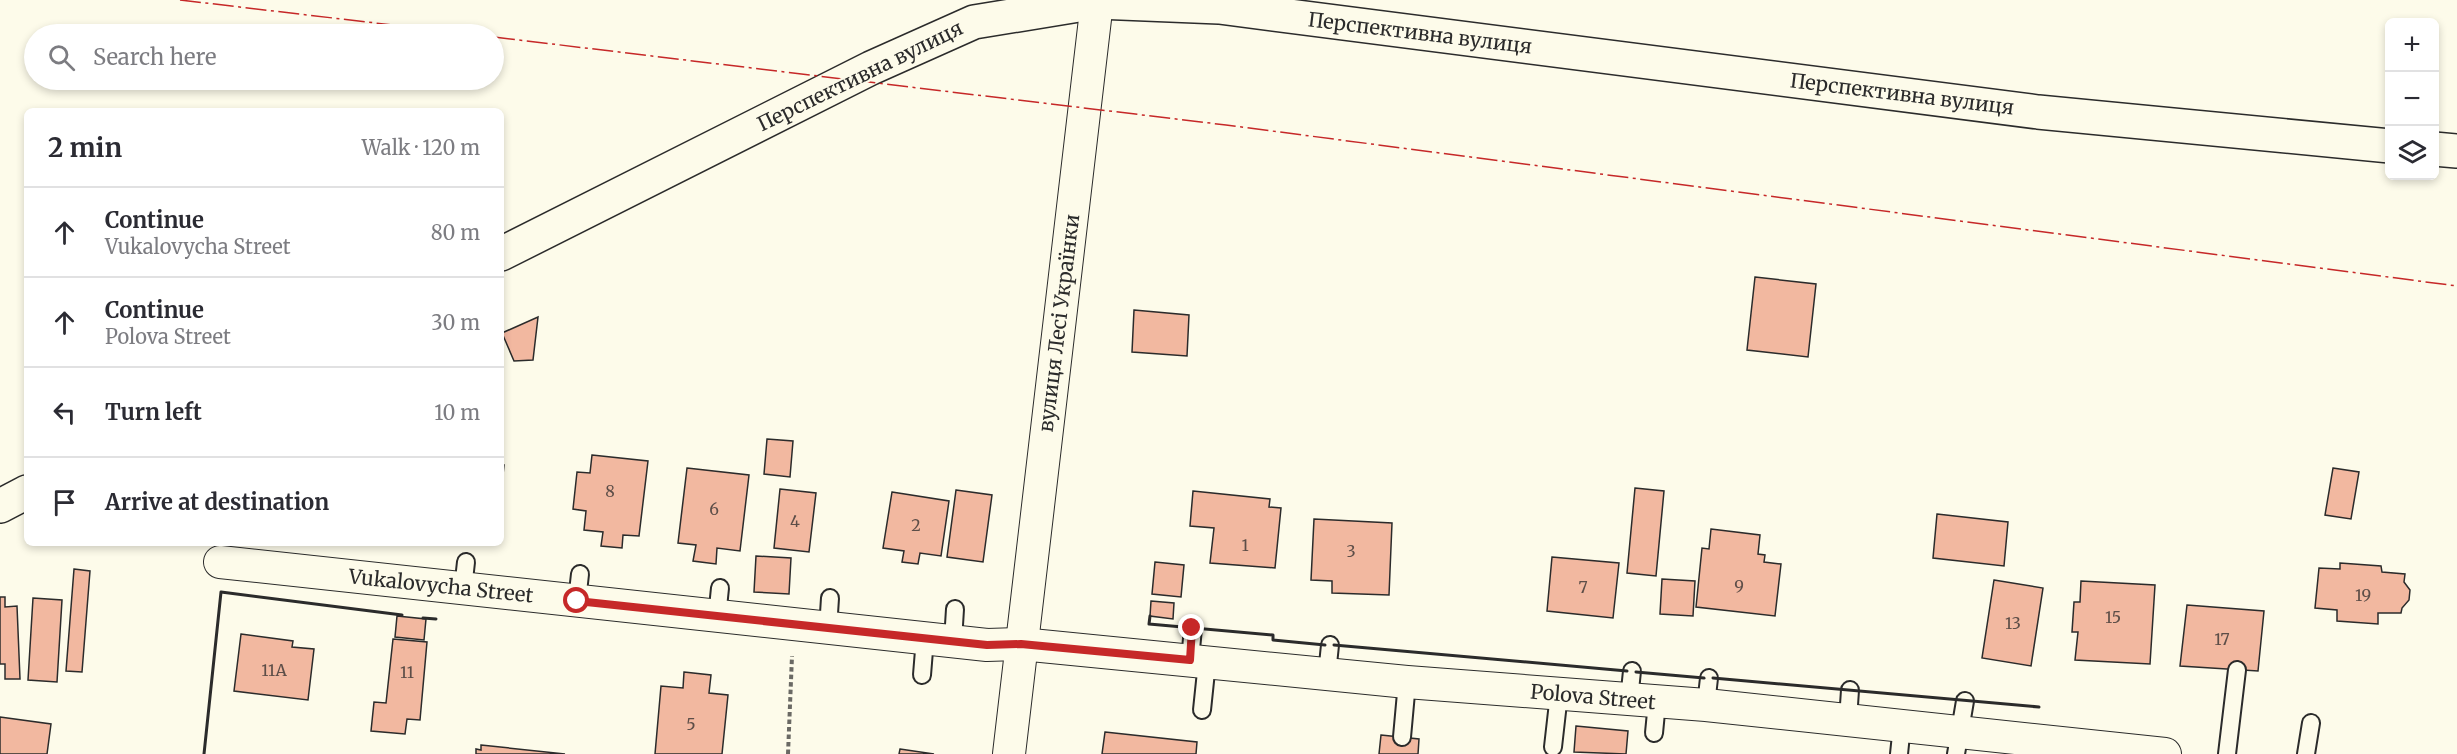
<!DOCTYPE html>
<meta charset="utf-8">
<style>
:root{--surface:#fff;--page:#f2f2f3;--text:#2b2b33;--muted:#7c7c81;--line:#e1e1e2}
body{margin:0;font-family:Merriweather,serif;background:var(--page);color:var(--text)}
.controls{position:absolute;right:18px;top:18px;display:grid;overflow:hidden;border-radius:9px;box-shadow:0 3px 9px #0003}
.controls button{width:54px;height:54px;display:grid;place-items:center;padding:0;border:0;border-bottom:2px solid var(--line);background:var(--surface);color:var(--text);font:30px sans-serif}
.stop{position:absolute;width:18px;height:18px;margin:-14px;border:4px solid #c62828;border-radius:50%;background:#fff}
.stop.end{background:#c62828;border-color:#fff;box-shadow:0 2px 6px #0008}
.list{margin:0;padding:0;list-style:none}
h2{display:flex;justify-content:space-between;align-items:center;height:78px;margin:0;padding:0 24px;font-size:26px}
h2 small{font-size:20px;font-weight:400;color:var(--muted)}
.list li{display:grid;grid-template-columns:39px 1fr auto;gap:18px;align-items:center;box-sizing:border-box;height:90px;padding:0 24px;border-top:2px solid var(--line)}
.list b{display:block;font-size:22px;white-space:nowrap}
.list p{margin:0;font-size:20px;white-space:nowrap;color:var(--muted)}
.list em{font-size:20px;font-style:normal;color:var(--muted)}
.icon{flex:none;width:33px;height:33px;fill:none;stroke:currentColor;stroke-width:2;stroke-linecap:round;stroke-linejoin:round}
.map{position:relative;flex:none;width:2457px;height:754px;overflow:hidden}
.search{position:absolute;background:var(--surface);box-shadow:0 3px 9px #0003;left:24px;top:24px;width:480px;height:66px;display:flex;align-items:center;gap:15px;box-sizing:border-box;padding:0 21px;border-radius:33px;color:var(--muted);font-size:22px}
.panel{position:absolute;background:var(--surface);box-shadow:0 3px 9px #0003;left:24px;top:108px;width:480px;height:438px;border-radius:9px}
.map>svg:first-child{display:block}
.building{fill:#f2b8a0;stroke:#2b2b2b;stroke-width:1.5}
.lines{fill:none;stroke-linecap:round;stroke-linejoin:round}
.service-casing{stroke:#2b2b2b;stroke-width:20}
.minor-casing{stroke:#2b2b2b;stroke-width:34}
.tertiary-casing{stroke:#2b2b2b;stroke-width:36}
.path{stroke:#6a6964;stroke-width:4;stroke-dasharray:4.5 3;stroke-linecap:butt}
.service{stroke:#fdfbea;stroke-width:16}
.minor{stroke:#fdfbea;stroke-width:32}
.tertiary{stroke:#fdfbea;stroke-width:33}
.wall{stroke:#2b2b2b;stroke-width:3}
.power{stroke:#c62828;stroke-width:1.5;stroke-dasharray:21 4.5 3 4.5;stroke-linecap:butt}
.route{stroke:#c62828;stroke-width:8}
.labels{text-anchor:middle;stroke-width:4.5;stroke-linejoin:round;paint-order:stroke}
.number-label{font-size:16px;fill:#5d4e48}
.street-label{font-size:20px;fill:#2b2b2b;stroke:#fdfbea}
</style>
<div class="map">
<svg width="2457" height="754" viewBox="0 0 2457 754">
<rect width="100%" height="100%" fill="#fdfbea"/>
<!-- building -->
<g class="building">
<polygon points="1755,277 1816,284 1808,357 1747,350"/>
<polygon points="1134,310 1189,315 1187,356 1132,352"/>
<polygon points="538,317 533,360 514,361 502,333"/>
<polygon points="767,439 793,441 790,477 764,474"/>
<polygon points="592,455 648,461 639,536 623,535 622,548 601,546 603,532 584,530 586,511 573,509 577,472 590,473"/>
<polygon points="501,465 504,465 501,495"/>
<polygon points="687,468 749,475 740,551 717,548 716,564 693,561 696,545 678,543"/>
<polygon points="2333,468 2359,472 2351,519 2325,515"/>
<polygon points="1635,488 1664,491 1656,576 1627,573"/>
<polygon points="780,489 816,493 809,552 774,548"/>
<polygon points="956,490 992,495 983,562 947,557"/>
<polygon points="1193,491 1270,499 1269,507 1281,508 1275,568 1210,563 1214,528 1190,526"/>
<polygon points="892,492 949,501 941,556 920,553 918,564 902,562 904,551 883,548"/>
<polygon points="1937,514 2008,522 2004,566 1933,558"/>
<polygon points="1314,519 1392,523 1389,595 1332,593 1332,581 1311,580"/>
<polygon points="1711,529 1760,535 1758,554 1765,555 1764,562 1781,564 1775,616 1696,607 1702,548 1709,549"/>
<polygon points="756,556 791,558 789,594 754,592"/>
<polygon points="1552,557 1619,563 1613,618 1547,611"/>
<polygon points="1155,562 1184,565 1181,597 1152,594"/>
<polygon points="2340,563 2381,566 2382,572 2405,574 2404,582 2410,590 2409,600 2402,608 2401,613 2378,613 2378,624 2337,621 2337,610 2315,608 2319,568 2340,569"/>
<polygon points="74,569 90,571 82,672 66,671"/>
<polygon points="1662,579 1695,581 1693,616 1660,614"/>
<polygon points="1994,580 2043,588 2031,666 1982,658"/>
<polygon points="2081,581 2155,585 2150,664 2075,660 2078,632 2072,632 2074,602 2080,602"/>
<polygon points="0,597 5,597 5,607 17,606 20,679 5,679 5,664 0,664"/>
<polygon points="33,598 62,600 57,682 28,680"/>
<polygon points="1151,601 1174,603 1173,619 1150,616"/>
<polygon points="2187,605 2264,611 2258,671 2180,666"/>
<polygon points="397,616 426,619 424,640 395,637"/>
<polygon points="241,634 293,641 292,647 314,649 308,700 234,691"/>
<polygon points="393,639 427,642 420,720 407,719 405,734 371,731 374,702 386,703"/>
<polygon points="684,672 711,675 709,693 728,695 722,754 655,754 661,686 683,688"/>
<polygon points="0,717 51,724 47,754 0,754"/>
<polygon points="1576,726 1628,731 1626,754 1574,752"/>
<polygon points="1105,732 1197,742 1196,754 1102,754"/>
<polygon points="1381,735 1419,739 1418,754 1379,754"/>
<polygon points="481,745 565,754 476,754 476,749 481,750"/>
<polygon points="900,749 934,754 899,754"/>
</g>
<g class="lines">
<!-- service casing -->
<g class="service-casing">
<g id="service">
<polyline points="463,589 466,562"/>
<polyline points="577,601 580,574"/>
<polyline points="717,617 720,588"/>
<polyline points="828,629 830,598"/>
<polyline points="953,641 955,609"/>
<polyline points="1190,660 1193,628"/>
<polyline points="1327,674 1330,645"/>
<polyline points="922,675 925,638"/>
<polyline points="1629,700 1632,671"/>
<polyline points="1706,705 1709,678"/>
<polyline points="1202,710 1207,662"/>
<polyline points="1848,720 1850,690"/>
<polyline points="1654,733 1657,702"/>
<polyline points="1402,737 1407,682"/>
<polyline points="1553,747 1559,694"/>
<polyline points="1899,754 1902,725"/>
<polyline points="1956,754 1965,701"/>
<polyline points="2227,754 2237,670"/>
<polyline points="2306,754 2311,723"/>
</g>
</g>
<!-- minor casing -->
<g class="minor-casing">
<g id="minor">
<polyline points="220,562 987,645 1021,644 1407,682 1706,705 2165,754"/>
<polyline points="1009,754 1097,2 1085,0"/>
</g>
</g>
<!-- tertiary casing -->
<g class="tertiary-casing">
<g id="tertiary">
<polyline points="2434,149 2457,151"/>
<polyline points="501,254 871,68 974,22 1097,2 1219,7 2038,112 2390,146"/>
<polyline points="0,506 27,492"/>
</g>
</g>
<!-- path -->
<polyline class="path" points="788,754 792,656"/>
<!-- service -->
<use href="#service" class="service"/>
<!-- minor -->
<use href="#minor" class="minor"/>
<!-- tertiary -->
<use href="#tertiary" class="tertiary"/>
<!-- wall -->
<g class="wall">
<polyline points="1150,616 1149,624 1273,635 1273,640 1325,645"/>
<polyline points="423,618 436,619"/>
<polyline points="1334,645 1627,671"/>
<polyline points="1636,672 1704,678"/>
<polyline points="1713,678 2039,707"/>
<polyline points="204,754 221,592 402,615"/>
</g>
<!-- power -->
<g class="power">
<polyline points="180,0 469,34"/>
<polyline points="494,37 1226,125 2457,286"/>
</g>
</g>
<g class="lines">
<!-- route -->
<polyline class="route" points="577,601 987,645 1021,644 1190,660 1192,628"/>
</g>
<g class="labels">
<!-- number labels -->
<g class="number-label">
<text x="610" y="497">8</text>
<text x="714" y="515">6</text>
<text x="795" y="527">4</text>
<text x="916" y="531">2</text>
<text x="1245" y="551">1</text>
<text x="1351" y="557">3</text>
<text x="1739" y="592">9</text>
<text x="1583" y="593">7</text>
<text x="2363" y="601">19</text>
<text x="2113" y="623">15</text>
<text x="2013" y="629">13</text>
<text x="2222" y="645">17</text>
<text x="274" y="676">11А</text>
<text x="407" y="678">11</text>
<text x="691" y="730">5</text>
</g>
<!-- street labels -->
<g class="street-label">
<text transform="translate(1420 33) rotate(7)" y="7">Перспективна вулиця</text>
<text transform="translate(860 76) rotate(-26)" y="7">Перспективна вулиця</text>
<text transform="translate(1902 94) rotate(7)" y="7">Перспективна вулиця</text>
<text transform="translate(1059 323) rotate(-83)" y="7">вулиця Лесі Українки</text>
<text transform="translate(441 586) rotate(6)" y="7">Vukalovycha Street</text>
<text transform="translate(1593 697) rotate(5)" y="7">Polova Street</text>
</g>
</g>
</svg>
<div class="controls">
<button>+</button>
<button>−</button>
<button><svg class="icon" aria-label="layers" viewBox="0 0 24 24"><path d="M12 4l9 5-9 5-9-5zM3 14l9 5 9-5"/></svg></button>
</div>
<div class="stop" style="left:577px;top:601px"></div>
<div class="stop end" style="left:1192px;top:628px"></div>
<div class="search"><svg class="icon" aria-label="search" viewBox="0 0 24 24"><circle cx="10" cy="10" r="6"/><path d="M15 15l6 6"/></svg>Search here</div>
<section class="panel">
<h2>2 min<small>Walk · 120 m</small></h2>
<ul class="list">
<li><svg class="icon" aria-label="ahead" viewBox="0 0 24 24"><path d="M12 20V5M6 11l6-6 6 6"/></svg><div><b>Continue</b><p>Vukalovycha Street</p></div><em>80 m</em></li>
<li><svg class="icon" aria-label="ahead" viewBox="0 0 24 24"><path d="M12 20V5M6 11l6-6 6 6"/></svg><div><b>Continue</b><p>Polova Street</p></div><em>30 m</em></li>
<li><svg class="icon" aria-label="left" viewBox="0 0 24 24"><path d="M17 20v-9H6M10 6l-5 5 5 5"/></svg><div><b>Turn left</b></div><em>10 m</em></li>
<li><svg class="icon" aria-label="arrive" viewBox="0 0 24 24"><path d="M6 21V4h12l-3 4 3 4H6"/></svg><div><b>Arrive at destination</b></div></li>
</ul>
</section>
</div>
